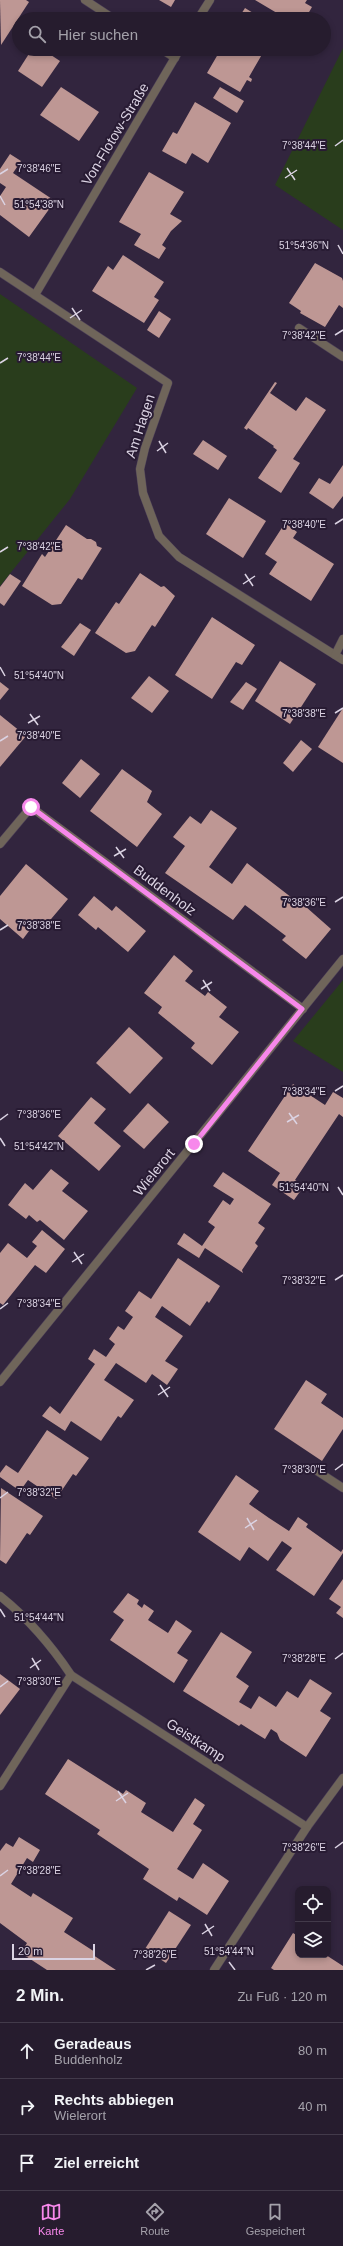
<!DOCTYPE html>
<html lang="de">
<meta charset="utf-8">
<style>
:root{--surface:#261c2e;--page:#32293a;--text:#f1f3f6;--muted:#a4a1aa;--line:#423a4a;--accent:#f788eb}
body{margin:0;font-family:Helvetica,sans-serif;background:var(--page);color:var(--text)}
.controls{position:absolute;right:12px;bottom:12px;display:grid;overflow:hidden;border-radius:8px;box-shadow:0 2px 6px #0003}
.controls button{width:36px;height:36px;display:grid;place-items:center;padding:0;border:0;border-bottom:1px solid var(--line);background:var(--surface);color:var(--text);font:20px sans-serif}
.scale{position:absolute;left:12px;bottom:10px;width:83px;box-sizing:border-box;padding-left:4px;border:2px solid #dbd3e3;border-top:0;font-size:11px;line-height:14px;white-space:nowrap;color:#dbd3e3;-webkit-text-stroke:3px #281b33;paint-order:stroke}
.stop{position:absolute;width:12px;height:12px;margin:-9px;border:3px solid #f788eb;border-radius:50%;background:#fff}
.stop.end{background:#f788eb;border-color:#fff;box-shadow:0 1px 4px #0008}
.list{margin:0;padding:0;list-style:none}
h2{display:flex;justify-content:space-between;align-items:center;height:52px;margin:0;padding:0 16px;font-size:17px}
h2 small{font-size:13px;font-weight:400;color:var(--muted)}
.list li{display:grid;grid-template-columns:26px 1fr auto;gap:12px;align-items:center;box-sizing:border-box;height:56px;padding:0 16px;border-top:1px solid var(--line)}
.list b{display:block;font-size:15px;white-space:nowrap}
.list p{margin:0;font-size:13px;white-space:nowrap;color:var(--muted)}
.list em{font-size:13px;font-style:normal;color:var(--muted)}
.icon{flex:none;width:22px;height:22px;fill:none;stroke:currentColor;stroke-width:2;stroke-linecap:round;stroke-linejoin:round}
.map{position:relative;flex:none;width:343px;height:1970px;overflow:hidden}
.search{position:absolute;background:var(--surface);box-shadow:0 2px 6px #0003;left:12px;right:12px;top:12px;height:44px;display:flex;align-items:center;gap:10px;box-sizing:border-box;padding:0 14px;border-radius:22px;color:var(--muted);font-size:15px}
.sheet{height:220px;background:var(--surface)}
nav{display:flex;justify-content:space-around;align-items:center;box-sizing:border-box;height:56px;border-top:1px solid var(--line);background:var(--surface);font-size:11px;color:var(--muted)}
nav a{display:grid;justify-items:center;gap:2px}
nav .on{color:var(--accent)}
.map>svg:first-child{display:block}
.green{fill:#293d1c}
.building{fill:#be9794}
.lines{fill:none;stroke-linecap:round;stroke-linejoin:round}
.lane-casing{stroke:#4d4158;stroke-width:9}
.street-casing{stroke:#4d4158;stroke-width:9}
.lane{stroke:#6f655a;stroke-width:8}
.street{stroke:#6f655a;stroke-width:8}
.route{stroke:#f788eb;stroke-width:5}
.ticks{fill:none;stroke:#dbd3e3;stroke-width:1.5}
.labels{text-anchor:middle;stroke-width:4;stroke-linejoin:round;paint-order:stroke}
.street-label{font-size:14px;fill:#dbd3e3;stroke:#281b33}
.ticks-label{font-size:10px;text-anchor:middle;fill:#dbd3e3;stroke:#281b33;stroke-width:4;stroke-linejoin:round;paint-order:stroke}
</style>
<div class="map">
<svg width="343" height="1970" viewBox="0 0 343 1970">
<rect width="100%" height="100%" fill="#32253e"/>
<!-- green -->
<g class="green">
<polygon points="343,48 343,230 275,185"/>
<polygon points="0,294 137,388 70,499 0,586"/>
<polygon points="343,980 343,1072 293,1041"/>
</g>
<!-- building -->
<g class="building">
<polygon points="0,0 26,0 29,2 1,45"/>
<polygon points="159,0 175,0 171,7"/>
<polygon points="255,0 307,0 305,3 312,7 305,19 287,19"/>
<polygon points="245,8 263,19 238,19"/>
<polygon points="32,49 42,49 60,61 42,87 18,71"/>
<polygon points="221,49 260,49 264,51 249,77 252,79 251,82 247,80 240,92 207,73"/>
<polygon points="61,87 99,112 79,141 40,115"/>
<polygon points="220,87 244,101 237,113 213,98"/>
<polygon points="195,102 231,123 208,163 192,153 186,164 162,151 173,132 177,134"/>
<polygon points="10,154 21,161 13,173 55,201 29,237 0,215 0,196 6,187 0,183 0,169"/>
<polygon points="149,172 184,192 170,214 182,221 171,231 162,245 166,248 159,259 134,245 141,234 119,222"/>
<polygon points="123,255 164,282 154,297 159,300 144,323 92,291 108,266 113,270"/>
<polygon points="315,263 342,278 343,281 343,308 339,305 325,327 300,313 301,311 289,303"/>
<polygon points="159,311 171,319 159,338 147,330"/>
<polygon points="275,382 277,383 270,393 296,411 306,397 326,410 293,459 300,463 281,493 258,478 277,450 273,447 274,446 248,428 247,430 244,428"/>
<polygon points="203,440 227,456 218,470 193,454"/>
<polygon points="343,465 343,496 333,509 309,493 319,478 330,484"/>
<polygon points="229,498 266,521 243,558 206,534"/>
<polygon points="285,523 297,532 293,538 334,564 311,601 269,574 277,562 265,554"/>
<polygon points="66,525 87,539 91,539 96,542 97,546 102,548 82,580 78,578 61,604 52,605 22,586 42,554 45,557"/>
<polygon points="140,573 161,587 164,586 175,596 155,627 152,625 135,651 126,653 95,633 116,602 119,604"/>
<polygon points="10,574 21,581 4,606 0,603 0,587"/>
<polygon points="212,617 255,645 242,665 236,662 212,699 175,675"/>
<polygon points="80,623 91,630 74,656 61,647"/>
<polygon points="280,661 316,684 290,724 255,701"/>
<polygon points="149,676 169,691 152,713 131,698"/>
<polygon points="0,682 9,689 0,700"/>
<polygon points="246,682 257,689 243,710 230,702"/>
<polygon points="343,708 343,763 318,747"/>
<polygon points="0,715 26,736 0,767"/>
<polygon points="301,740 312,749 293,772 283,763"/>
<polygon points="81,759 100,774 80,798 62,783"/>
<polygon points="122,769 152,791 147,802 162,814 137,847 90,811"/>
<polygon points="211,810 237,828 209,867 232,884 247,863 296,901 297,899 331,929 306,959 282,940 286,936 245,905 233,920 165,873 185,846 173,837 190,816 201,824"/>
<polygon points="26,864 68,899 46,925 38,919 23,939 0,919 0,896"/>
<polygon points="94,896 112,911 116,906 146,931 128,952 98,927 96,930 78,915"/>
<polygon points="174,955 193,971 185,981 205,996 208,992 227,1007 219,1017 239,1032 212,1065 191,1048 195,1043 158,1013 162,1007 144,993"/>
<polygon points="129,1027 163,1058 130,1094 96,1063"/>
<polygon points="293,1084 325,1105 333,1092 343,1098 343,1117 339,1114 295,1180 304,1186 294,1200 272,1185 280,1173 248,1151"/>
<polygon points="91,1097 106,1109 94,1123 121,1146 99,1171 58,1136"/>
<polygon points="148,1103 169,1122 144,1149 123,1131"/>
<polygon points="51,1169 69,1183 62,1191 88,1211 64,1240 40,1220 37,1222 29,1215 26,1219 8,1205 25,1183 33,1190"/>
<polygon points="223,1172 271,1204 258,1223 265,1228 255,1243 258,1246 242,1270 243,1273 205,1248 199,1258 177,1244 184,1233 202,1246 215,1227 208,1222 223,1200 230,1205 234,1199 213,1186"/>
<polygon points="42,1230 65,1249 46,1273 35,1265 3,1305 0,1303 0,1253 8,1243 27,1258 37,1246 32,1242"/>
<polygon points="178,1258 220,1286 209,1303 207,1301 190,1326 162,1306 155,1317 183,1336 165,1361 178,1369 167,1385 152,1374 146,1383 116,1363 104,1380 134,1400 121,1418 118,1416 101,1441 71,1421 65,1431 42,1416 50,1406 60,1414 95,1364 88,1359 94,1349 106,1357 115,1344 109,1339 118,1326 124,1330 133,1317 125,1311 139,1291 151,1299"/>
<polygon points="306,1380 327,1394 321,1403 343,1418 343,1429 322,1461 274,1429"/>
<polygon points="47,1430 89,1458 76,1476 73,1474 56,1499 28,1480 20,1491 0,1477 0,1473 6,1465 18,1473"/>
<polygon points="236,1475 259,1491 249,1504 269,1518 289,1531 298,1517 308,1524 306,1527 341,1552 343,1549 343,1553 314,1596 276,1570 292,1548 282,1541 268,1561 249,1547 240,1561 198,1532"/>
<polygon points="1,1488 43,1516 30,1535 27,1533 6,1564 0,1560"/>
<polygon points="343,1579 343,1618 336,1613 341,1607 329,1599"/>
<polygon points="128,1593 139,1600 137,1604 142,1608 144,1604 154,1611 148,1620 168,1633 176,1620 192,1631 177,1653 188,1660 174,1683 110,1640 124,1620 113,1612"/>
<polygon points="221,1632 252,1652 236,1677 249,1686 239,1702 251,1709 259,1696 276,1707 287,1691 298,1698 310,1679 332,1693 320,1711 331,1718 306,1757 280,1740 277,1733 271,1729 265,1739 241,1724 239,1726 183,1691"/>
<polygon points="0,1674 20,1689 0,1715"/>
<polygon points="68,1759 123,1794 126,1790 146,1803 141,1812 173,1832 195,1798 205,1805 193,1824 202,1830 177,1869 193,1879 203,1863 229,1881 207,1915 179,1897 177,1901 143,1879 149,1869 97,1834 100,1830 45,1794"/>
<polygon points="19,1837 40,1850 33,1862 27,1858 11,1884 31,1897 33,1893 73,1918 64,1932 95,1952 93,1955 116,1970 47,1970 21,1953 27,1943 0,1923 0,1851 6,1843 13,1847"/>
<polygon points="169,1911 191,1925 166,1963 145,1949"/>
<polygon points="293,1933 298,1936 298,1955 326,1955 343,1966 343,1970 274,1970 271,1968"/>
</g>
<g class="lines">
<!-- lane casing -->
<g class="lane-casing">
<polyline id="lane" points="314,1469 343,1488"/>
</g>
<!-- street casing -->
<g class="street-casing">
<g id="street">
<polyline points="85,0 114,19"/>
<polyline points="198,19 210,0"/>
<polyline points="161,49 175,58"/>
<polyline points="0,272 168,383 145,448 140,469 143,493 159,536 179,557 343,660"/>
<polyline points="35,295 180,49"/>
<polyline points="299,328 343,357"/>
<polyline points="335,655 343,639"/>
<polyline points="0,844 31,807 303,1009"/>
<polyline points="0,1382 343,959"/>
<path d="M0 1596C29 1619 51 1645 71 1675L0 1786"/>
<polyline points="71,1675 307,1827"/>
<polyline points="214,1970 307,1827 343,1778"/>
</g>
</g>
<!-- lane -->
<use href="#lane" class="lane"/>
<!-- street -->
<use href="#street" class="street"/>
</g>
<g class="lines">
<!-- route -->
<polyline class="route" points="31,807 302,1009 194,1144"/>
</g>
<!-- ticks -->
<path class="ticks" d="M335 146 343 140M287 168 295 180M0 174 8 169M285 178 297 170M0 196 5 205M338 245 343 254M72 308 80 320M70 318 82 310M335 335 343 330M0 363 8 358M159 441 166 453M157 451 168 443M335 524 343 519M0 552 8 547M245 574 253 586M243 584 255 576M0 667 5 676M335 713 343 708M30 714 38 725M28 723 40 716M0 741 8 736M116 847 124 858M114 856 126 849M335 902 343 897M0 930 8 925M203 980 210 991M201 989 212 982M335 1091 343 1086M289 1113 297 1124M0 1120 8 1114M287 1122 299 1115M0 1138 5 1146M338 1187 343 1195M74 1252 82 1264M72 1262 84 1254M335 1280 343 1275M0 1309 8 1303M160 1385 168 1397M158 1395 170 1387M335 1470 343 1464M0 1498 8 1492M247 1518 254 1530M245 1528 257 1520M0 1609 5 1617M32 1658 39 1670M335 1659 343 1653M30 1668 41 1660M0 1687 8 1681M118 1791 126 1803M116 1801 128 1793M335 1848 343 1842M0 1876 8 1870M205 1924 212 1936M202 1934 214 1926M229 1962 235 1970M146 1970 155 1965"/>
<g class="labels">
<!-- street labels -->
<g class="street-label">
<text transform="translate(115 134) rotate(-59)" y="5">Von-Flotow-Straße</text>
<text transform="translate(140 426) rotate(-72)" y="5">Am Hagen</text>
<text transform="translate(165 890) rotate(37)" y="5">Buddenholz</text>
<text transform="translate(154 1172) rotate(-51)" y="5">Wielerort</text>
<text transform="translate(196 1740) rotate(33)" y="5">Geistkamp</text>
</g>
</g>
<g class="ticks-label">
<text x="304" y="149">7°38'44"E</text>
<text x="39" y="172">7°38'46"E</text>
<text x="39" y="208">51°54'38"N</text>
<text x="304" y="249">51°54'36"N</text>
<text x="304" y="339">7°38'42"E</text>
<text x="39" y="361">7°38'44"E</text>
<text x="304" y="528">7°38'40"E</text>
<text x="39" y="550">7°38'42"E</text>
<text x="39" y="679">51°54'40"N</text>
<text x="304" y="717">7°38'38"E</text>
<text x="39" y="739">7°38'40"E</text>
<text x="304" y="906">7°38'36"E</text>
<text x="39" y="929">7°38'38"E</text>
<text x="304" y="1095">7°38'34"E</text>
<text x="39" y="1118">7°38'36"E</text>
<text x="39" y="1150">51°54'42"N</text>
<text x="304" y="1191">51°54'40"N</text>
<text x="304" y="1284">7°38'32"E</text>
<text x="39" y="1307">7°38'34"E</text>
<text x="304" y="1473">7°38'30"E</text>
<text x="39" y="1496">7°38'32"E</text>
<text x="39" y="1621">51°54'44"N</text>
<text x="304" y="1662">7°38'28"E</text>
<text x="39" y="1685">7°38'30"E</text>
<text x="304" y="1851">7°38'26"E</text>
<text x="39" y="1874">7°38'28"E</text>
<text x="229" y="1955">51°54'44"N</text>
<text x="155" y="1958">7°38'26"E</text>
</g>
</svg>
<div class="controls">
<button><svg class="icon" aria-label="locate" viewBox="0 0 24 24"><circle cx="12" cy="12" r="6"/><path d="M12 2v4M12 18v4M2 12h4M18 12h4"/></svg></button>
<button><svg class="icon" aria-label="layers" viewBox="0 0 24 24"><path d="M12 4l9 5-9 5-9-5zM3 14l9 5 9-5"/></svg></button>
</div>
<div class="scale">20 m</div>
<div class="stop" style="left:31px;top:807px"></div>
<div class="stop end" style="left:194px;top:1144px"></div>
<div class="search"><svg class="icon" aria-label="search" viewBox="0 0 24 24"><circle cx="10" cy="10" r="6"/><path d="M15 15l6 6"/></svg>Hier suchen</div>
</div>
<section class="sheet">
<h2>2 Min.<small>Zu Fuß · 120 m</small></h2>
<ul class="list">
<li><svg class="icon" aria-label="ahead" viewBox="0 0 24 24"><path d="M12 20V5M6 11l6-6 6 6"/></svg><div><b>Geradeaus</b><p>Buddenholz</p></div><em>80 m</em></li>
<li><svg class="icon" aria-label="right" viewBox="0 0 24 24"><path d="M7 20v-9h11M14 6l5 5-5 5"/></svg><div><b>Rechts abbiegen</b><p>Wielerort</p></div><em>40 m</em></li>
<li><svg class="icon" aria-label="arrive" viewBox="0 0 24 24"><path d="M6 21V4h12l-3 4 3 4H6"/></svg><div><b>Ziel erreicht</b></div></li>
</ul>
</section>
<nav>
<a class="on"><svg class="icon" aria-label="map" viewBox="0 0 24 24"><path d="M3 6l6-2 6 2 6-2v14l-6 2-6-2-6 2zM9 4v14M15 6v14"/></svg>Karte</a>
<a><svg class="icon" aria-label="directions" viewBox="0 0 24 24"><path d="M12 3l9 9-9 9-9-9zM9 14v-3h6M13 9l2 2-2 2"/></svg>Route</a>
<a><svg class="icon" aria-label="saved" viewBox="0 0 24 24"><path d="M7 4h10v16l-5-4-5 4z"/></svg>Gespeichert</a>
</nav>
